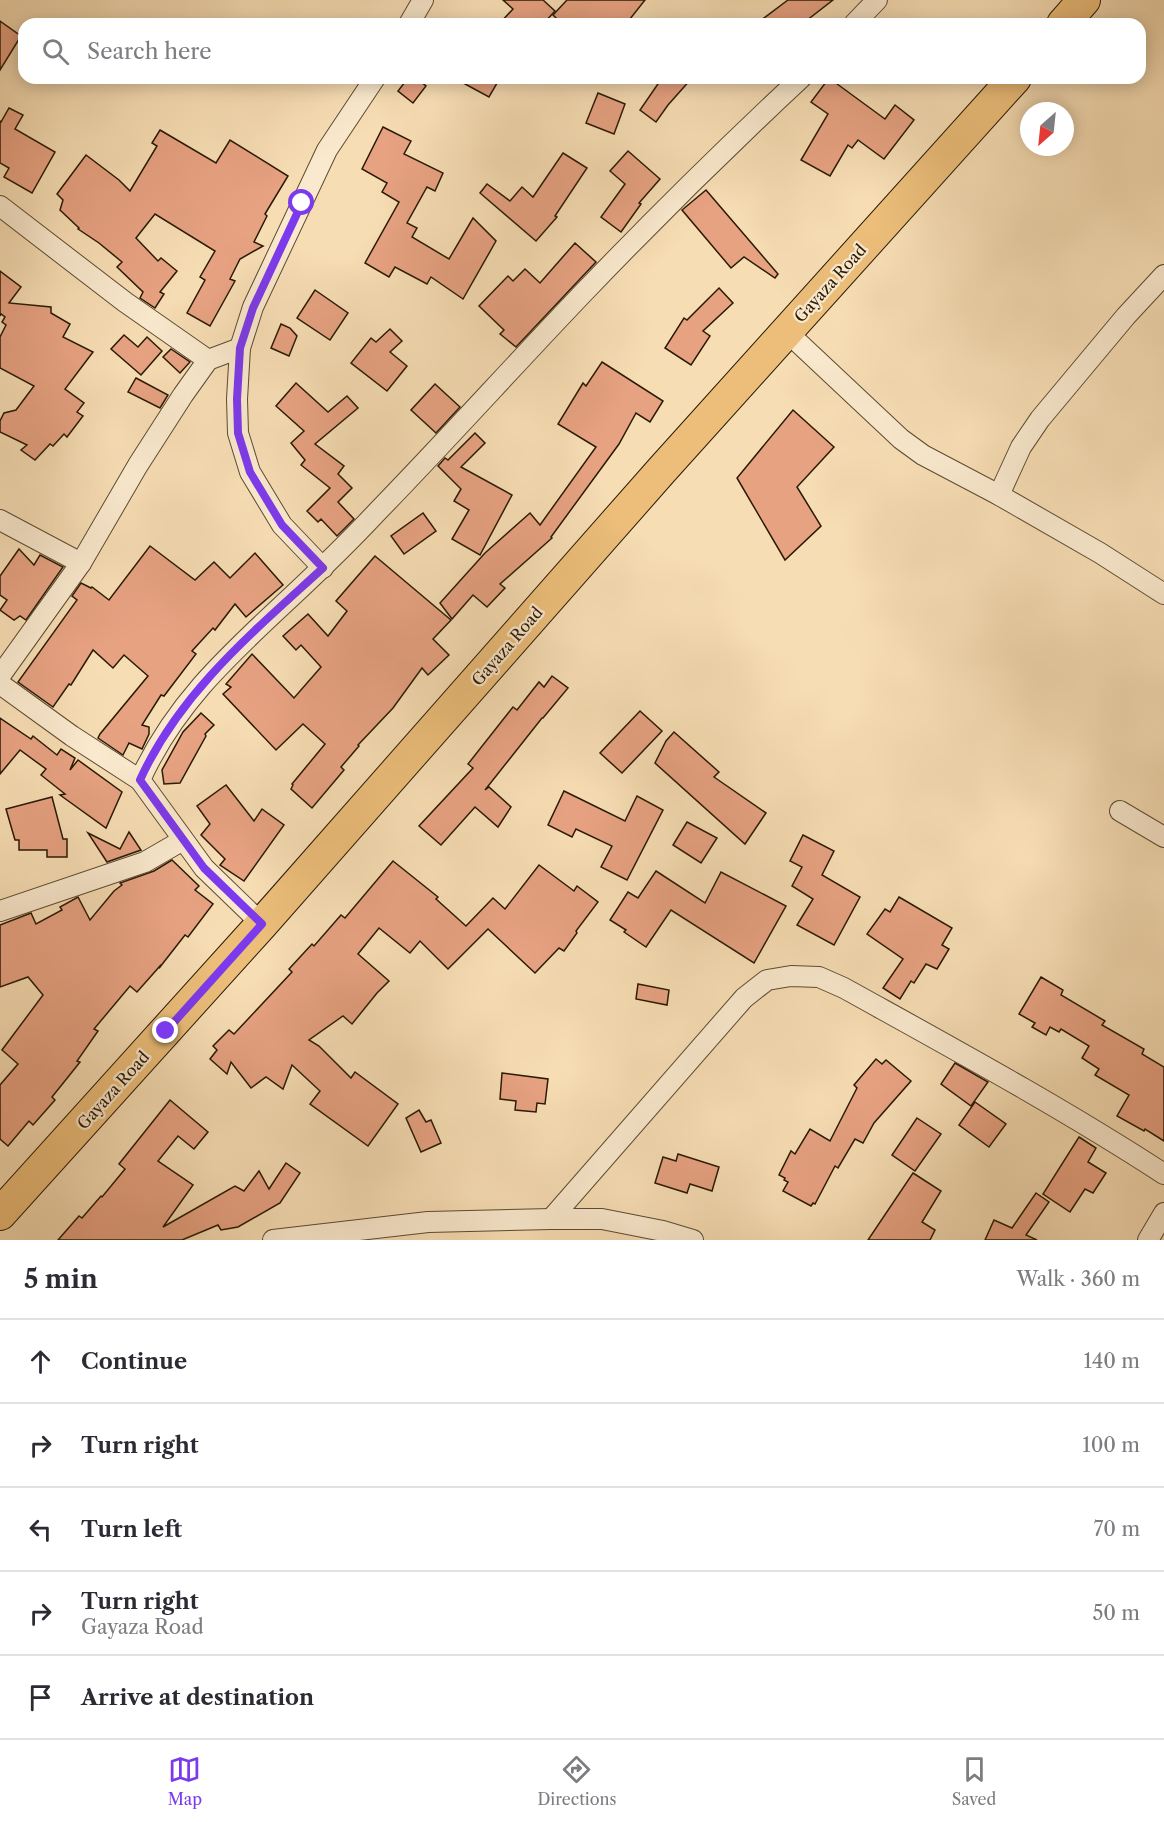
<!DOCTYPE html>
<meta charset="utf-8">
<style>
:root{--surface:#fff;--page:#f7f7f7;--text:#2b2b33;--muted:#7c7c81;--line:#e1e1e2;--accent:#7c3aed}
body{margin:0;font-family:"Libre Caslon Text",serif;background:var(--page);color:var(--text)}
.compass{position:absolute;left:1020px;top:102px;width:54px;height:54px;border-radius:50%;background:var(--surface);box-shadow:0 3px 15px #0003;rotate:207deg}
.stop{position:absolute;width:18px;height:18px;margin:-14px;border:4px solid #7c3aed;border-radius:50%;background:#fff}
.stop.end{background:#7c3aed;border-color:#fff;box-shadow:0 2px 6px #0008}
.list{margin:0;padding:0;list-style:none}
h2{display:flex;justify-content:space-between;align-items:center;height:78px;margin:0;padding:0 24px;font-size:26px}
h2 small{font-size:20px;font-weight:400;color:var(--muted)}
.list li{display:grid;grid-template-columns:39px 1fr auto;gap:18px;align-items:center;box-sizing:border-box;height:84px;padding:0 24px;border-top:2px solid var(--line)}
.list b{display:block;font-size:22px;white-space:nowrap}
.list p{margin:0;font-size:20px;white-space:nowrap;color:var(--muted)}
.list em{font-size:20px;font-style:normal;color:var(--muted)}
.icon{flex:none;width:33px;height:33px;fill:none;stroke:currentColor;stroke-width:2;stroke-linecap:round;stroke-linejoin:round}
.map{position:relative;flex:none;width:1164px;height:1240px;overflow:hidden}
.search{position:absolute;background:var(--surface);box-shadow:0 3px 15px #0003;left:18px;right:18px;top:18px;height:66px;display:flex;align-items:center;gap:15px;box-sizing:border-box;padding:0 21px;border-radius:18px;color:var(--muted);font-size:22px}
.sheet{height:498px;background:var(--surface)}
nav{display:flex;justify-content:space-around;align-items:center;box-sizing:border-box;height:84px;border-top:2px solid var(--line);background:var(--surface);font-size:16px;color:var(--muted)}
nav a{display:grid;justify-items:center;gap:3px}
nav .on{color:var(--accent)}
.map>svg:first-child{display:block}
.building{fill:#e7a282;stroke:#291a05;stroke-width:1.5}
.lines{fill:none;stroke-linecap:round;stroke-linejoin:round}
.street-casing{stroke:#5c4b31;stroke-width:22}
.primary-casing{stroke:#291a05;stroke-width:34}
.street{stroke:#fae9ce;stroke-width:20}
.primary{stroke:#ecbe7a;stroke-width:32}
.route{stroke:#7c3aed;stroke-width:8}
.labels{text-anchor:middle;stroke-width:4.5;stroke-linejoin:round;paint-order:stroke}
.street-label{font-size:16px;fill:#291a05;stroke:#fae9ce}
</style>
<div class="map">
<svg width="1164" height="1240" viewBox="0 0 1164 1240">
<rect width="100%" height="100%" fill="#f7ddb4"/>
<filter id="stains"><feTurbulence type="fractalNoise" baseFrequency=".00333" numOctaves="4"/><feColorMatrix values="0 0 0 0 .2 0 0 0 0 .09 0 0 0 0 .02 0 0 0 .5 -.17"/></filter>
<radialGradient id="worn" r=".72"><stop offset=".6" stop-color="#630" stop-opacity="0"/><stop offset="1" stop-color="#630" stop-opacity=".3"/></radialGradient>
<!-- building -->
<g class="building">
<polygon points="503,0 543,0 555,11 543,24 499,24 513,9"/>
<polygon points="567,0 645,0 626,24 562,24 553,15"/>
<polygon points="788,0 833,0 802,24 756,24"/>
<polygon points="0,21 21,36 0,70"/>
<polygon points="408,78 416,78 426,86 413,103 398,91"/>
<polygon points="454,78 500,78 489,97"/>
<polygon points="662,78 692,78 668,105 656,122 640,110"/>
<polygon points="829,78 885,119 895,105 914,120 884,159 858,140 852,148 848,145 830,176 801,160 828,114 811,102"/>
<polygon points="598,93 625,104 614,134 586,123"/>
<polygon points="9,108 23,115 15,129 55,152 32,193 4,177 9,168 0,163 0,121 1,122"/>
<polygon points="383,127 411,141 404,154 443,173 435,191 427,187 407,223 417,228 412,237 449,259 473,218 496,241 463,299 431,277 427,284 395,267 389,277 365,263 399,202 382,192 387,183 362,169"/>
<polygon points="160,130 216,163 230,140 288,176 265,214 267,216 254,242 263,246 240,259 230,279 235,281 210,326 187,313 205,280 200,277 215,251 155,214 136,238 158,261 161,258 177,271 160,292 164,294 155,308 140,298 143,292 117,267 122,262 99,243 78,229 79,228 60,210 63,200 57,194 86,155 119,180 130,191 157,146 152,143"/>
<polygon points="628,151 660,179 639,203 641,204 621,232 601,217 625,184 610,171"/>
<polygon points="563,153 587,168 555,216 557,217 536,241 480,193 487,184 510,201 522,187 533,197"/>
<polygon points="706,190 778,274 775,278 744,257 731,268 682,210"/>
<polygon points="575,243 596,262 516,347 500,334 504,330 479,306 508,276 513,281 525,269 540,283"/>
<polygon points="0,271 21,287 9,303 51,307 51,313 70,324 63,337 93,352 65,389 84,403 77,412 83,416 67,437 64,434 53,446 50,444 35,460 21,450 27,445 0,432 0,421 4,413 16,410 34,386 0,368 0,337 6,325 2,322 5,317 1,314 0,316"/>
<polygon points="719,288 733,303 703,331 710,336 691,365 665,348 684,318 687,320"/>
<polygon points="315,290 348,313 330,340 297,318"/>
<polygon points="281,324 290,328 297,336 289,356 271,348"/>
<polygon points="390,329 402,341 390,352 407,366 387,391 351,363 371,338 376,342"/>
<polygon points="124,335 138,347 147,337 162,351 141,375 111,349"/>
<polygon points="171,349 190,362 180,373 163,357"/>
<polygon points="602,362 663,401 650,422 636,413 619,444 551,537 552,538 500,584 505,588 487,607 473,595 452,619 440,603 485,553 530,513 540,525 596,447 558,424 583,383 586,386"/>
<polygon points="136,378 168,395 160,408 128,392"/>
<polygon points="296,383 328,412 347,396 358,408 315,444 344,466 338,474 352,488 338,502 354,519 337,536 321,519 318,522 307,511 330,488 301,465 305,460 291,443 304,431 276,406"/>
<polygon points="435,384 460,407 436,433 411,410"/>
<polygon points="793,410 834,447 797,487 821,526 785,560 737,478"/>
<polygon points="475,433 485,443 461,467 512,495 480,555 452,539 469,510 454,501 461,489 438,466 445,458 448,460"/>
<polygon points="423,513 436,531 404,554 391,536"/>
<polygon points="150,546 195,580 214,562 230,578 255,553 283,585 246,617 235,604 215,630 213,628 192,651 196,654 164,696 161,695 142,725 149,727 149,734 142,749 129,743 123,755 98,738 100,734 148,676 124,655 113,668 93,650 71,685 69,684 53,707 18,682 77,600 72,596 81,583 91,588 92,587 109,600"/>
<polygon points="19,549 34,565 40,555 63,567 26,620 20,616 14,620 0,610 7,600 0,595 0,576"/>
<polygon points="375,556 451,620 433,639 449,655 428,675 422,668 393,708 358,745 359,746 341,767 344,770 312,808 291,789 293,785 292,784 325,744 303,724 276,750 223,694 231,687 226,684 252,654 294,698 321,667 301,645 296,650 283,636 308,614 328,636 347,611 336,601"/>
<polygon points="552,676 568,688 543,718 542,718 485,790 489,787 511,807 498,827 475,807 441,845 419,826 473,768 468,764 513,707 517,710 539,682 544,687"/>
<polygon points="640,711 662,731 622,773 600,753"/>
<polygon points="201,713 214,725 205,734 206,736 180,783 164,784 162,770 183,732"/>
<polygon points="0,718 31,739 33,736 57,755 61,749 75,758 70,770 78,760 122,792 106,828 60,795 65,794 41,775 46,769 20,750 0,774"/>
<polygon points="674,732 719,772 714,777 766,813 745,844 655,763 666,741"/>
<polygon points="226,785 254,821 262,809 284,825 244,881 220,865 225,859 201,835 210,824 197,806"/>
<polygon points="564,791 625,821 637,796 663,810 627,880 601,867 612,846 576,829 572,837 548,825"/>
<polygon points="52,797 63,839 67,839 67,857 47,857 47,850 19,850 19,840 15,840 6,809"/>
<polygon points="687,822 717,838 701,863 673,845"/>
<polygon points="129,832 141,850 107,862 88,833 120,849"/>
<polygon points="803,835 834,851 822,875 860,897 834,945 797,925 813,899 792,886 802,867 790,861"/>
<polygon points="172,860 199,886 195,890 213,904 188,937 185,935 160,967 160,966 137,992 130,986 94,1029 98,1031 77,1061 80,1062 52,1097 55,1100 33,1125 29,1121 8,1146 0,1139 0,1085 18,1064 2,1050 43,995 28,977 0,987 0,925 31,913 36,924 62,910 60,907 78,897 90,920 114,891 122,885 120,883 154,871"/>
<polygon points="393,861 438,897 436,899 466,926 493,898 505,909 539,865 574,891 577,886 598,902 576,931 577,933 564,951 559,948 535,973 488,929 448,969 420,941 410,953 379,928 358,954 389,981 377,993 352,1024 343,1016 309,1040 319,1046 351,1078 355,1072 398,1104 368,1146 310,1104 320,1091 292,1065 283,1089 266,1077 251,1088 231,1062 227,1074 210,1059 217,1050 213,1046 229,1030 234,1034 292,972 289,969 312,944 314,946 341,915 345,918"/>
<polygon points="656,871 705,903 721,872 786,906 754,963 671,910 646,947 624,932 626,930 610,920 628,892 638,898"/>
<polygon points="899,897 952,928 942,945 949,949 937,969 926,964 914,983 911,981 900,999 883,988 903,959 867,934 885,909 890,912"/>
<polygon points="1041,977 1063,990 1061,995 1105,1021 1102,1025 1144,1049 1142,1054 1164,1067 1164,1141 1145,1129 1144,1131 1117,1116 1129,1095 1095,1075 1099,1069 1082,1058 1089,1046 1061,1029 1059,1032 1050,1027 1046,1035 1032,1027 1035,1023 1019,1014"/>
<polygon points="638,984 669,990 667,1005 636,999"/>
<polygon points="876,1059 882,1064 886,1060 911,1081 874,1123 863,1143 855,1139 838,1168 835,1166 815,1204 813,1203 811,1206 783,1191 788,1182 784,1180 785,1178 779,1175 791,1151 795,1154 810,1129 830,1141 857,1088 854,1085"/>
<polygon points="955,1063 988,1082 971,1106 941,1084"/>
<polygon points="502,1073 548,1079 545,1104 537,1103 536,1112 515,1110 516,1101 500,1099"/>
<polygon points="170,1100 208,1132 194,1149 178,1136 158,1161 193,1185 163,1227 235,1186 244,1191 259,1171 269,1189 286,1163 300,1173 280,1203 238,1227 221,1230 218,1225 182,1240 58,1240 79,1216 82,1218 101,1196 102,1197 125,1169 119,1164"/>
<polygon points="975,1102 1006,1124 989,1147 959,1125"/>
<polygon points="419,1110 426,1122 431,1120 441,1143 421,1152 406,1118"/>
<polygon points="917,1118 941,1134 915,1171 892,1155"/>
<polygon points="1079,1137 1096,1148 1088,1162 1106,1173 1093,1193 1085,1189 1070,1212 1043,1194"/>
<polygon points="678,1154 719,1167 712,1191 690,1184 687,1193 655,1183 663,1157 676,1161"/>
<polygon points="913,1173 941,1191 922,1222 935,1230 930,1240 868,1240"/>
<polygon points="1036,1193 1049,1202 1026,1235 1037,1240 985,1240 994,1220 1012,1228"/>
</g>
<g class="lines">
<!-- street casing -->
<g class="street-casing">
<g id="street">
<polyline points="409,24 423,0"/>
<polyline points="854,24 877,0"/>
<polyline points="0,206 125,302 208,360"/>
<polyline points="787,332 901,439 923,455 999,495 1100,553 1164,594"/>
<polyline points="999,495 1021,447 1040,419 1126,316 1164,275"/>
<polyline points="0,520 81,563"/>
<polyline points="323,568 282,525 250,472 238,433 237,399 240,348 253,307 327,150 375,78"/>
<polyline points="0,676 81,563 138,465 183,395 208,360 240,348"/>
<polyline points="0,684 72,736 140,780"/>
<polyline points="1120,811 1164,837"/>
<polyline points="0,911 145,862 183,840"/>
<path d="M262 924 204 868 140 780C175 703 230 654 290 598 320 570 349 542 377 512 448 439 516 363 587 289 656 217 728 146 801 78"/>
<path d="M551 1219 744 998 767 980 791 976 819 977 844 988C952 1048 1061 1107 1164 1174"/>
<polyline points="273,1240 428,1222 551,1219 602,1219 663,1231 693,1240"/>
<polyline points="1148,1240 1164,1213"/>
</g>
</g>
<!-- primary casing -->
<g class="primary-casing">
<g id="primary">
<polyline points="1063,24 1084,0"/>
<polyline points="0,1214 262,924 661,471 1015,78"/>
</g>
</g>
<!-- street -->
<use href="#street" class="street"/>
<!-- primary -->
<use href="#primary" class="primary"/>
</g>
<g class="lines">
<!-- route -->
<path class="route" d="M166 1031 262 924 204 868 140 780C180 692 253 632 323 568L282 525 250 472 238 433 237 399 240 348 253 308 302 203"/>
</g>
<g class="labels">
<!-- street labels -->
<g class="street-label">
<text transform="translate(830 283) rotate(-48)" y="6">Gayaza Road</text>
<text transform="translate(507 646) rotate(-49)" y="6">Gayaza Road</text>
<text transform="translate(113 1090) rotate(-48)" y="6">Gayaza Road</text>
</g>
</g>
<rect width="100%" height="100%" filter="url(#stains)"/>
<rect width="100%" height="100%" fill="url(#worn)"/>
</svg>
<svg class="compass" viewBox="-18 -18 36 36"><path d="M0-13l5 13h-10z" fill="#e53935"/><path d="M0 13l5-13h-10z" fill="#7c7c81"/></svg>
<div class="stop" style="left:302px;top:203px"></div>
<div class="stop end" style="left:166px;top:1031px"></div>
<div class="search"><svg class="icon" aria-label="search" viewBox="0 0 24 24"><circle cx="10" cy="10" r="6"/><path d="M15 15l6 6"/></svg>Search here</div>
</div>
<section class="sheet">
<h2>5 min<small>Walk · 360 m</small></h2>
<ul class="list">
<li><svg class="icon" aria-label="ahead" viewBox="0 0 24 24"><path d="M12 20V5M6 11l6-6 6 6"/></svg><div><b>Continue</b></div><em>140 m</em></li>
<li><svg class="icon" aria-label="right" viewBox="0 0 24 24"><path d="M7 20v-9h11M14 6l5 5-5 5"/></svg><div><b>Turn right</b></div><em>100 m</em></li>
<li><svg class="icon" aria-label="left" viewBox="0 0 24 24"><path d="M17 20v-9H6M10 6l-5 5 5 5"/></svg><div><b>Turn left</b></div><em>70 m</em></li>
<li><svg class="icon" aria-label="right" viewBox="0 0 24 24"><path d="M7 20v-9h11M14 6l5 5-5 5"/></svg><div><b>Turn right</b><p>Gayaza Road</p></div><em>50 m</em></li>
<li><svg class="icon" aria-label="arrive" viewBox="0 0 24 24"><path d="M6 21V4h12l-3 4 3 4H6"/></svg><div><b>Arrive at destination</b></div></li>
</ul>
</section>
<nav>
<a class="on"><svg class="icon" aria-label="map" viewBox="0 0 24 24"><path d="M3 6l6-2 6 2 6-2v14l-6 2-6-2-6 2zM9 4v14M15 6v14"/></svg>Map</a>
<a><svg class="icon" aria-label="directions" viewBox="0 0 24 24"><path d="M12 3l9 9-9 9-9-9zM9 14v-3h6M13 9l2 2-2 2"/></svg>Directions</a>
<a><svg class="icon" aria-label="saved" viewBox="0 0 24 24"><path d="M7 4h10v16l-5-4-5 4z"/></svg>Saved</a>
</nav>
